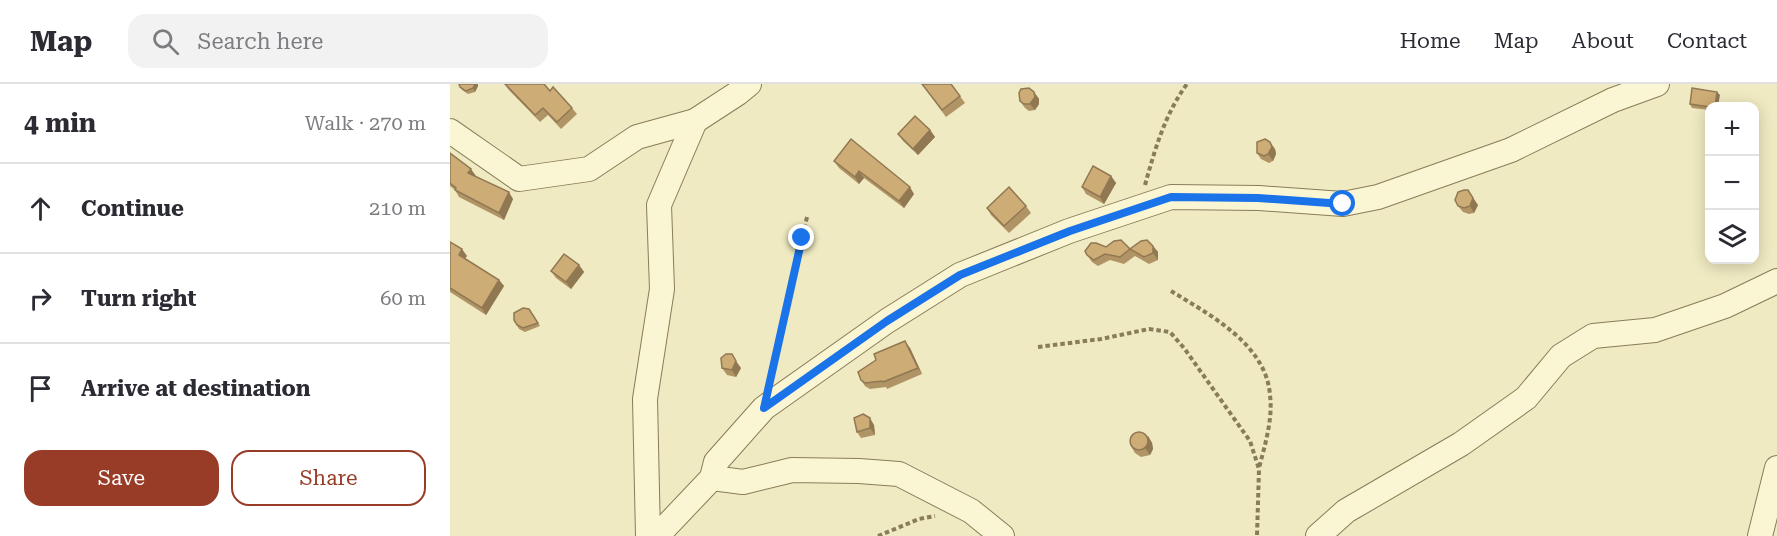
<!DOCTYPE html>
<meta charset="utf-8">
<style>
:root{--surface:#fff;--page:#f2f2f3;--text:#2b2b33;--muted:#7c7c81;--line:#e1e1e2;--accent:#993c27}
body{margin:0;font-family:"Roboto Serif",serif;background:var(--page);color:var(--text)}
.controls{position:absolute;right:18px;top:18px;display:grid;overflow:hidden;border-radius:12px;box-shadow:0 3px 15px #0003}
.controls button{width:54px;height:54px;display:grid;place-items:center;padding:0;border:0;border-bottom:2px solid var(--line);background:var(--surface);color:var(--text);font:30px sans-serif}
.stop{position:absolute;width:18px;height:18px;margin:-14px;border:4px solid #1a73e8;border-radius:50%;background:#fff}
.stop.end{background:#1a73e8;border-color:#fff;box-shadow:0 2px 6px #0008}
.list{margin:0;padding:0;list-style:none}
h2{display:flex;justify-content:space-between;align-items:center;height:78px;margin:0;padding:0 24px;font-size:26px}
h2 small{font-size:20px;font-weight:400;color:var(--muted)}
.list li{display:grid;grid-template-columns:39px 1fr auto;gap:18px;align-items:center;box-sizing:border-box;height:90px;padding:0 24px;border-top:2px solid var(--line)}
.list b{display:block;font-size:22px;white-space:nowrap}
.list em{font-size:20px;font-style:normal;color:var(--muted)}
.actions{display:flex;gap:12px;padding:18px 24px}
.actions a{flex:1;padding:14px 0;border:2px solid var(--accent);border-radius:18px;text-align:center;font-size:21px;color:var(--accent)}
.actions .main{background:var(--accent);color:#fff}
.icon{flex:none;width:33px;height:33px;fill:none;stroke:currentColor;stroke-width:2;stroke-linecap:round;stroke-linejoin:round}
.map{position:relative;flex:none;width:1327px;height:452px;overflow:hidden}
header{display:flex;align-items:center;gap:36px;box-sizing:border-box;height:84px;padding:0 30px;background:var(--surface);border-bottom:2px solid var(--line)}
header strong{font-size:28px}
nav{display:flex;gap:33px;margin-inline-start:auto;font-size:21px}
.search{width:420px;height:54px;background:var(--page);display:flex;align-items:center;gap:15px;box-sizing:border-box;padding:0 21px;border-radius:18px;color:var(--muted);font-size:22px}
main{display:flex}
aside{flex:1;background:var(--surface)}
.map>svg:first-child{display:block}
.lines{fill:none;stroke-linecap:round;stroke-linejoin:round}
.minor-casing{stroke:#897c58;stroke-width:26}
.path{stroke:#897c58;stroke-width:4;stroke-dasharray:4.5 3;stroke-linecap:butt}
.minor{stroke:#faf6d4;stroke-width:24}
.wall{fill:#b19465}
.shaded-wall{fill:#907853}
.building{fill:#ceac76;stroke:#907853;stroke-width:1.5}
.route{stroke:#1a73e8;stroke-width:8}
</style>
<header>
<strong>Map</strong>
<div class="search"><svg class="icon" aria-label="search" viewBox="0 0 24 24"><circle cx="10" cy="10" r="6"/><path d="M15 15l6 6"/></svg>Search here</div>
<nav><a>Home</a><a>Map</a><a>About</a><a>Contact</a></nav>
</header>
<main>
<aside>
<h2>4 min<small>Walk · 270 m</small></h2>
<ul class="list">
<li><svg class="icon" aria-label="ahead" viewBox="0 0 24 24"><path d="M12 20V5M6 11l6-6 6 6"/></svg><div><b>Continue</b></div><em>210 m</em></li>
<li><svg class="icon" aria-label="right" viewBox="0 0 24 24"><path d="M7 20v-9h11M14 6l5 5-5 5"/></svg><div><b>Turn right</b></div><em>60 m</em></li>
<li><svg class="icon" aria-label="arrive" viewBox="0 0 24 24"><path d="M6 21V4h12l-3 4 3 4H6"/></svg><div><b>Arrive at destination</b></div></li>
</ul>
<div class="actions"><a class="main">Save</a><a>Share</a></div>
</aside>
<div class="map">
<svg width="1327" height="452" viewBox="0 0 1327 452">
<rect width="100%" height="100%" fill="#efeac1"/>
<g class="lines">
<!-- minor casing -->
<g class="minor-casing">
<g id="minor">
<polyline points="0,47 69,95 139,85 187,53 245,37"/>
<polyline points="262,394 293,398 342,386 409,387 449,390 521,427 552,452"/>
<polyline points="198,452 195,315 212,205 209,121 245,37 288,9 299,0"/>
<polyline points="207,452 262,394 266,378 314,324 437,237 510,191 619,147 721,113 809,114 893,120 928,113 1061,66 1163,16 1207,0"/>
<polyline points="868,452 896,427 1011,360 1076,314 1111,272 1143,252 1205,246 1275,222 1327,197"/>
<polyline points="1310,452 1327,384"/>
</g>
</g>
<!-- path -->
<g class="path">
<path d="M695 101C705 65 715 30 737 0"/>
<path d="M721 207C760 231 816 260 820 311 823 335 815 361 809 384"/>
<polyline points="588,263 651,255 699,245 720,248 734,264 800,357 809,385 807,452"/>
<polyline points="321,291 357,133"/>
<polyline points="428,452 469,435 485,432"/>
</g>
<!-- minor -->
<use href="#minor" class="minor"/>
</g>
<!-- wall -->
<g class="wall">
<polygon points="55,0 100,7 122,24 127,30 111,45 98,31 90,38 58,5"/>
<polygon points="472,0 501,0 515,19 496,33"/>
<polygon points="28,2 25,8 18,10 12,6 10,3"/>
<polygon points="584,8 589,15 589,20 585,26 579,27 575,24 570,17"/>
<polygon points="1270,11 1260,22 1260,26 1242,24 1240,20"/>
<polygon points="480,46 485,53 468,71 453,57 448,50"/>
<polygon points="825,65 826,70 823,77 819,79 811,75 807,69"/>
<polygon points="0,69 26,92 25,92 63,115 54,136 9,113 5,106 0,102"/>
<polygon points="384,77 464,110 454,124 414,94 409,100 389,84"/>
<polygon points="661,92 666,99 654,120 636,110 632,103"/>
<polygon points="1028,121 1024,129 1019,130 1013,128 1008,122"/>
<polygon points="576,122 581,129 559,149 541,131 537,124"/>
<polygon points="0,158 17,172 15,174 49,196 54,202 36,231 0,208"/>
<polygon points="703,162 708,168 708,176 699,180 685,172 674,180 660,176 648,182 642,178 637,171 656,163 680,165"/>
<polygon points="129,181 134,188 121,205 106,194 101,187"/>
<polygon points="79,225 90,242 75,248 69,245 64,236"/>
<polygon points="460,264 472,290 437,305 436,303 420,305 415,302 411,296"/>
<polygon points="272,284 291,284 286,293 277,291"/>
<polygon points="424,341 425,351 411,354 407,348"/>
<polygon points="698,352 702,359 703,365 700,371 691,373 685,369 681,362"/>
</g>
<!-- shaded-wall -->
<g class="shaded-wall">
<polygon points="25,0 28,0 28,2 25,8 23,4"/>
<polygon points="584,8 589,15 589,20 585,26 580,20"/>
<polygon points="1267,8 1270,11 1268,22 1265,22"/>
<polygon points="480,46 485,53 468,71 463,65"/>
<polygon points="820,58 825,65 826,70 823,77 818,70"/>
<polygon points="21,85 26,92 23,96 18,89"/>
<polygon points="409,87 414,94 409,100 405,93"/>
<polygon points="661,92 666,99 654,120 650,113"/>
<polygon points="460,103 464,110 454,124 449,117"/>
<polygon points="1018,106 1028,121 1024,129 1020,122"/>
<polygon points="59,108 63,115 54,136 49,129"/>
<polygon points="703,162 708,168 708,176 703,169"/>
<polygon points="12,165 17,172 13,177 9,171"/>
<polygon points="129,181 134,188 121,205 116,198"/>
<polygon points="49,196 54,202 36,231 32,224"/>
<polygon points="455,257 460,264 472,290 468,284"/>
<polygon points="286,277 291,284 286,293 282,286"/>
<polygon points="420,334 424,341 425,351 420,344"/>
<polygon points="698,352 702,359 703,365 700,371 695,364"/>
</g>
<!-- building -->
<g class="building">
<polygon points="9,0 25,0 23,4 16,7 10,3"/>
<polygon points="55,0 94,0 100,7 103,3 122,24 107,38 93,24 85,31"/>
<polygon points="472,0 501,0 510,12 492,26"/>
<polygon points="579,4 584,8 585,13 580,20 574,20 570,17 569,9 571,5"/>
<polygon points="1242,4 1267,8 1265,22 1260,23 1240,20"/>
<polygon points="465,32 480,46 463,65 448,50"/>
<polygon points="401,55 460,103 449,117 409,87 405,93 384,77"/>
<polygon points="815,55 820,58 822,63 818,70 814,72 807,69 807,58"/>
<polygon points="0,69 21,85 18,89 59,108 49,129 5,106 6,104 0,99"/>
<polygon points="643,82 661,92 650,113 632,103"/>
<polygon points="559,103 576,122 554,142 537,124"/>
<polygon points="1014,106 1018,106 1023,114 1020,122 1014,124 1008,122 1005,116 1008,108"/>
<polygon points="671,156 680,165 670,173 655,170 644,176 637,171 635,167 641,159 646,159 656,163 664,157"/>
<polygon points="697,156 703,162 703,169 694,173 680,165 691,157"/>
<polygon points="0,158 12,165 9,171 49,196 32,224 0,204"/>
<polygon points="114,170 129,181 116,198 101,187"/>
<polygon points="73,224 79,225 88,239 73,244 67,241 64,236 64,229"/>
<polygon points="455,257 468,284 433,298 432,297 415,299 411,296 408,288 426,276 424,270"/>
<polygon points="276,270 282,270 286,277 282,286 272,284 271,274"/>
<polygon points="413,330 420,334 420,344 407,348 404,334"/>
<circle cx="689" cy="357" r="9"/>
</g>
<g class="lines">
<!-- route -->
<polyline class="route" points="352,154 314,324 437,237 510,191 620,147 721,113 808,114 893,120"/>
</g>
</svg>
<div class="controls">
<button>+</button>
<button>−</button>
<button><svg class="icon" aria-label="layers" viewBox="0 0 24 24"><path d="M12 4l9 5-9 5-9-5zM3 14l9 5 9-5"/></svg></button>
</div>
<div class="stop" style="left:893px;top:120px"></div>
<div class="stop end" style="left:352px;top:154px"></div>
</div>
</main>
